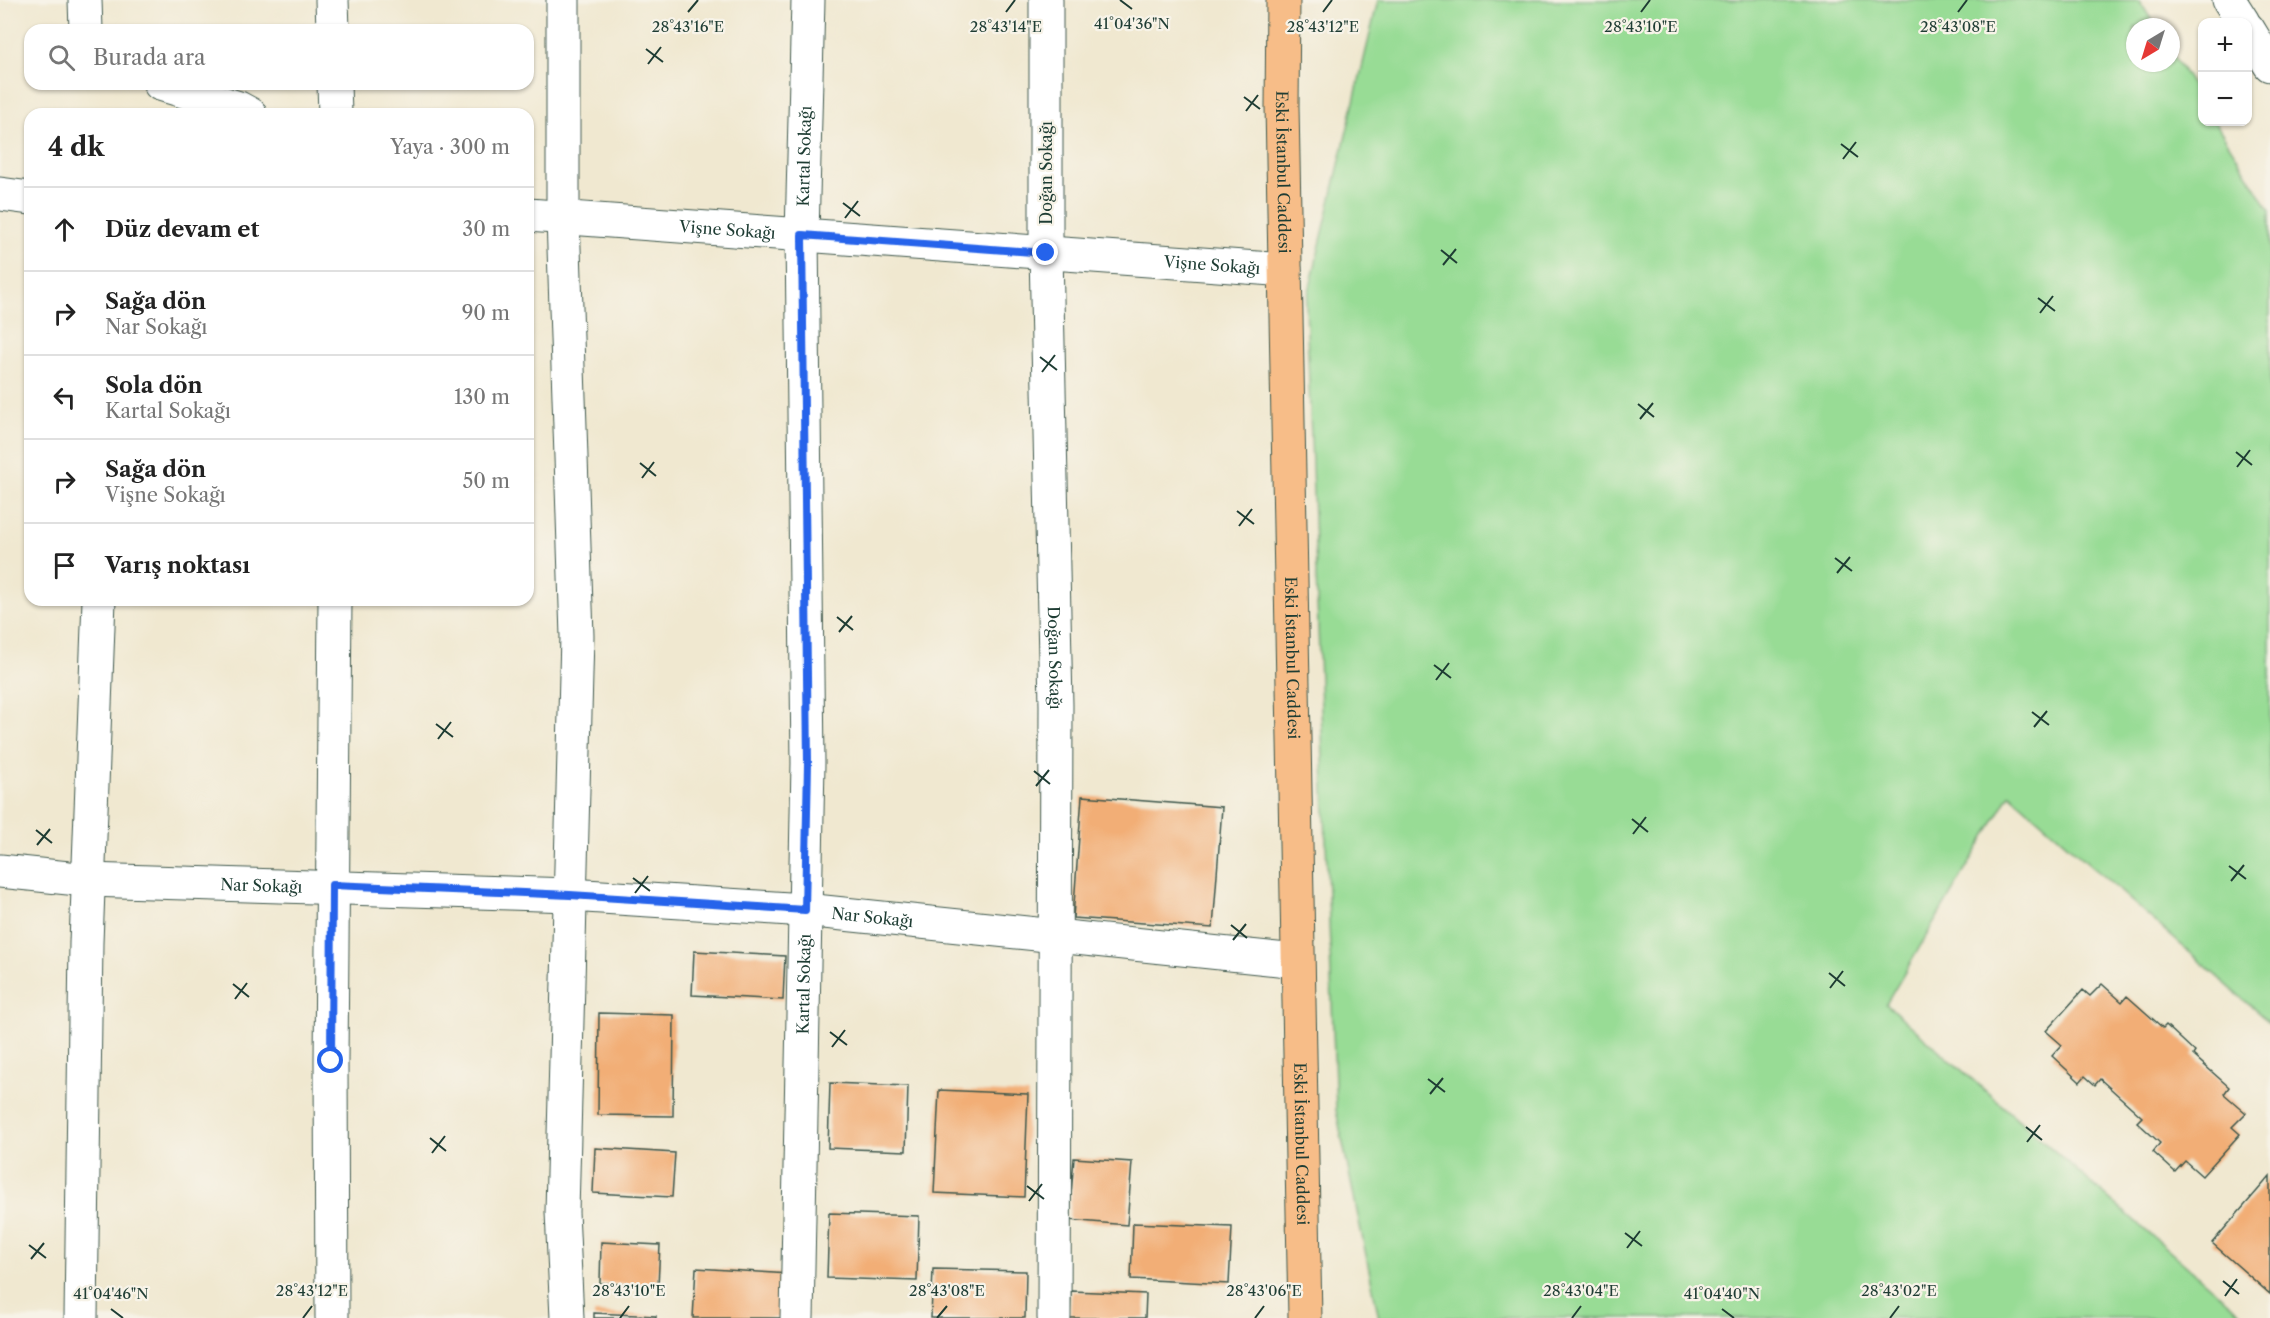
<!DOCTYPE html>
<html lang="tr">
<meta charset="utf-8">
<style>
:root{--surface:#fff;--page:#f6f6f6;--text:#222;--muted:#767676;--line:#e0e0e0}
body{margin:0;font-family:"Libre Caslon Text",serif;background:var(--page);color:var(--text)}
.controls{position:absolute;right:18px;top:18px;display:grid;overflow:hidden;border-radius:12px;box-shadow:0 2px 4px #0004}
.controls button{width:54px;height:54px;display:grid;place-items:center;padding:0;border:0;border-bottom:2px solid var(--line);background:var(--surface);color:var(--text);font:30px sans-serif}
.compass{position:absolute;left:2126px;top:18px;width:54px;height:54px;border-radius:50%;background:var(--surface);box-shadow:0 2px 4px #0004;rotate:218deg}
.stop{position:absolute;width:18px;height:18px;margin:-14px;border:4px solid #2563eb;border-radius:50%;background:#fff}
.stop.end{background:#2563eb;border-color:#fff;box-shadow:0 2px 6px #0008}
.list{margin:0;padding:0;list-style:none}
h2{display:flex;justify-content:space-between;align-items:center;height:78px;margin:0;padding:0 24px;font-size:26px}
h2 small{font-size:20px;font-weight:400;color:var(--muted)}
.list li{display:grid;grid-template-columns:39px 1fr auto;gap:18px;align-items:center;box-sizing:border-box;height:84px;padding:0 24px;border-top:2px solid var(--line)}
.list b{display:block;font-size:22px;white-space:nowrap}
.list p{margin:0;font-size:20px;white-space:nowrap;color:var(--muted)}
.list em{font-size:20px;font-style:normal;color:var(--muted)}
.icon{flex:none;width:33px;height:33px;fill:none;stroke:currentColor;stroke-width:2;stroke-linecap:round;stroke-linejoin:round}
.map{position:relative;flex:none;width:2270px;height:1318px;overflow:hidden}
.search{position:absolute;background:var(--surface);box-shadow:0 2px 4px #0004;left:24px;top:24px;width:510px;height:66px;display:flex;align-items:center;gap:15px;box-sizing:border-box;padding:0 21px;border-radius:18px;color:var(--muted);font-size:22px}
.panel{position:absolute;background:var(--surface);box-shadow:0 2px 4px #0004;left:24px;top:108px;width:510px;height:498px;border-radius:18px}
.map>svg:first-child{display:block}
.green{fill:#98dc95;stroke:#5c8c64;stroke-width:1.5}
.building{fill:#f2ae76}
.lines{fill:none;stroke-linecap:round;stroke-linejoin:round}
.minor-casing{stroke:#3e574b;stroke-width:35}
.major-casing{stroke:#3e574b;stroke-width:35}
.minor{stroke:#fff;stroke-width:33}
.major{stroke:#f7bd88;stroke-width:33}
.route{stroke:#2563eb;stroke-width:8}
.ticks{fill:none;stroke:#1f3d34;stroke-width:2}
.labels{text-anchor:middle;stroke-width:4.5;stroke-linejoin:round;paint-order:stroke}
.street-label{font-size:16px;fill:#1f3d34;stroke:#f7f3e8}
.ticks-label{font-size:15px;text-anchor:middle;fill:#1f3d34;stroke:#f7f3e8;stroke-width:4.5;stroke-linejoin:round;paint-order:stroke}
</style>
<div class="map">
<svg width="2270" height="1318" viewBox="0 0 2270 1318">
<rect width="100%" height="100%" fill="#f7f3e8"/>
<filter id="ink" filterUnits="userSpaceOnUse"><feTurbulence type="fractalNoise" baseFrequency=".0167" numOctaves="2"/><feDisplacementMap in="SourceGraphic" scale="12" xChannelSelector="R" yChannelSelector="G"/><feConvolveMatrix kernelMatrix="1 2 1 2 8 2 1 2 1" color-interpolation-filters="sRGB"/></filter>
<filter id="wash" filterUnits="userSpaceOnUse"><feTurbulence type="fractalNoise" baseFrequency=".008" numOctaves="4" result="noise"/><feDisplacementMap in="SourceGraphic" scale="24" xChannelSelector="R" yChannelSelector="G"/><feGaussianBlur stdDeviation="1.35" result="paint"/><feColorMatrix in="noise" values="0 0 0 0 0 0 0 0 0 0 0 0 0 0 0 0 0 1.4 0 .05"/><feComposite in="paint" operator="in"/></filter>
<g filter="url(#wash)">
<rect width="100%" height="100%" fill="#f0e8d0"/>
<!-- green -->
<polygon class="green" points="1378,0 2139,0 2156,27 2135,27 2135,63 2171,63 2171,51 2202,102 2202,122 2215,122 2270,210 2270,1023 2010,794 1886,1004 2246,1318 1379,1318 1336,1110 1306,304"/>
<g id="blocks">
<!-- building -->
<g class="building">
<polygon points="1082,796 1222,807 1213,928 1073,918"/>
<polygon points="694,951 785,956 783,1000 692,995"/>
<polygon points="2102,984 2122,1002 2127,996 2163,1028 2166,1025 2195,1052 2193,1055 2229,1087 2224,1094 2246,1113 2232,1127 2240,1134 2202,1176 2185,1161 2175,1172 2153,1152 2160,1143 2137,1122 2142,1117 2100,1079 2095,1085 2085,1076 2080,1082 2052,1056 2062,1045 2046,1031 2083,990 2090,996"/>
<polygon points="599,1013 674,1015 673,1116 598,1115"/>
<polygon points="830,1083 908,1086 906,1151 828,1148"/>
<polygon points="939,1090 1028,1094 1024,1197 934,1193"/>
<polygon points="595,1148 675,1153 672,1197 593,1193"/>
<polygon points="1074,1158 1132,1162 1127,1225 1069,1220"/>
<polygon points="2270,1176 2270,1294 2212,1243"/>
<polygon points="829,1213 919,1216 917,1281 827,1278"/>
<polygon points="1133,1223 1232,1227 1229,1284 1131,1279"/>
<polygon points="601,1242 660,1245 658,1286 600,1283"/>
<polygon points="696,1268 789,1274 787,1318 693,1318"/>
<polygon points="933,1269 1026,1271 1025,1318 931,1318"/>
<polygon points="1071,1291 1146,1294 1145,1318 1070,1318"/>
<polygon points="594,1313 656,1316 656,1318 594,1318"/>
</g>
</g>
</g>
<g filter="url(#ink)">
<use href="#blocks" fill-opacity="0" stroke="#3e574b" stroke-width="1.5"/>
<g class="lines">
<!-- minor casing -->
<g class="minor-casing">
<g id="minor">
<polyline points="85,0 86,30"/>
<polyline points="332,0 333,30"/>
<polyline points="563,0 563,218 577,636 562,1212 567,1318"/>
<path id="s1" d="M1046 0V253L1056 705 1054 1318"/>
<polyline points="2229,0 2243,22"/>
<polyline points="2248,29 2270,65"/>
<polyline points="160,84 239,108 250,114"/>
<polyline points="334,84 335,114"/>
<polyline points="0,194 30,198"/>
<path id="s2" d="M528 215 1285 270"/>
<path id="s3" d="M0 871 88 880 570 895 805 910 1297 961"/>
<polyline points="81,1318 86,943 99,600"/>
<polyline points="332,1318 331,1061 335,600"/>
<path id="s4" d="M797 1318 808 763 802 235 808 0"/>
</g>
</g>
<!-- major casing -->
<g class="major-casing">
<g id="major">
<path id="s5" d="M1283 0 1282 106 1305 1318"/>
</g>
</g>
<!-- minor -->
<use href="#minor" class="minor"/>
<!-- major -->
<use href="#major" class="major"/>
</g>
</g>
<g class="lines" filter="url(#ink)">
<!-- route -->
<polyline class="route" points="331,1061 332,885 570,895 805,910 808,763 802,235 1046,253"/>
</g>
<!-- ticks -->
<path class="ticks" d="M1120 0 1132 9M688 12 698 0M1006 12 1015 0M1323 12 1332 0M1641 12 1650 0M1958 12 1967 0M646 49 663 62M648 64 661 47M1244 97 1260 109M1246 111 1258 95M1841 144 1858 157M1843 159 1856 142M843 203 860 216M845 218 858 201M1441 250 1457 263M1443 265 1456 249M2038 298 2055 311M2040 313 2053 296M1040 357 1057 370M1042 372 1055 355M1638 404 1654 417M1640 419 1653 403M2236 452 2252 465M640 463 656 476M2237 467 2250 450M642 478 654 462M1237 511 1254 524M1239 526 1252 509M1835 558 1852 571M1837 573 1850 557M837 617 853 630M839 632 852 616M1434 665 1451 678M1436 680 1449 663M2032 712 2049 725M436 724 453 737M2034 727 2047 711M438 739 451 722M1034 771 1050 784M1036 786 1049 770M1632 819 1648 832M36 830 52 843M1633 834 1646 817M37 845 50 829M2229 866 2246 879M633 878 650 891M2231 881 2244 865M635 893 648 876M1231 925 1247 938M1233 940 1246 924M1829 973 1845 986M233 984 249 997M1830 988 1843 971M235 999 247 983M830 1032 847 1045M832 1047 845 1030M1428 1079 1445 1092M1430 1094 1443 1078M2026 1127 2042 1140M430 1138 446 1151M2027 1142 2040 1125M432 1153 445 1136M1027 1186 1044 1199M1029 1201 1042 1184M1625 1233 1642 1246M29 1245 46 1258M1627 1248 1640 1231M31 1259 44 1243M2223 1281 2239 1294M2225 1296 2237 1279M111 1309 123 1318M1722 1309 1734 1318M303 1318 312 1306M620 1318 629 1306M937 1318 947 1306M1255 1318 1264 1306M1572 1318 1581 1306M1890 1318 1899 1306"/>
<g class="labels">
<!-- street labels -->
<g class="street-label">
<text dy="6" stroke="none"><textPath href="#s4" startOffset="1162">Kartal Sokağı</textPath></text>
<text transform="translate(1046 173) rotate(-90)" y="6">Doğan Sokağı</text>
<text dy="6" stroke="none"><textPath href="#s5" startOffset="172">Eski İstanbul Caddesi</textPath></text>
<text dy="6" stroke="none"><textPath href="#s2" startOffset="200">Vişne Sokağı</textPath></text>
<text dy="6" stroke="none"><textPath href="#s2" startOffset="686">Vişne Sokağı</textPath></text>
<text dy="6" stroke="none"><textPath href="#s1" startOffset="658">Doğan Sokağı</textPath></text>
<text dy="6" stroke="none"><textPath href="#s5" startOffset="658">Eski İstanbul Caddesi</textPath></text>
<text dy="6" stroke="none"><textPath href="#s3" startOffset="262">Nar Sokağı</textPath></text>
<text dy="6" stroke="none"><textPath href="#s3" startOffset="874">Nar Sokağı</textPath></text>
<text dy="6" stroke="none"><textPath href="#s4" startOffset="334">Kartal Sokağı</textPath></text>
<text dy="6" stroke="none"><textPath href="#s5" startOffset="1144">Eski İstanbul Caddesi</textPath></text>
</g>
</g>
<g class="ticks-label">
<text x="1132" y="29">41°04'36"N</text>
<text x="1641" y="32">28°43'10"E</text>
<text x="688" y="32">28°43'16"E</text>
<text x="1006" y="32">28°43'14"E</text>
<text x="1323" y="32">28°43'12"E</text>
<text x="1958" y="32">28°43'08"E</text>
<text x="312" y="1296">28°43'12"E</text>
<text x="629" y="1296">28°43'10"E</text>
<text x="947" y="1296">28°43'08"E</text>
<text x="1264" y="1296">28°43'06"E</text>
<text x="1581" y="1296">28°43'04"E</text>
<text x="1899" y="1296">28°43'02"E</text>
<text x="111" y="1299">41°04'46"N</text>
<text x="1722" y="1299">41°04'40"N</text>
</g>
</svg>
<div class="controls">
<button>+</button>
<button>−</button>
</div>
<svg class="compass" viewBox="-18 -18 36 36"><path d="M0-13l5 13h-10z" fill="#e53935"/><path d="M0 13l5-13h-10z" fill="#767676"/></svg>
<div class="stop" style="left:331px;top:1061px"></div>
<div class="stop end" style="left:1046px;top:253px"></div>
<div class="search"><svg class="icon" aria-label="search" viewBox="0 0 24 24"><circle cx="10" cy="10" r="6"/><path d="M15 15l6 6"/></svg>Burada ara</div>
<section class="panel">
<h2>4 dk<small>Yaya · 300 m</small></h2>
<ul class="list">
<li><svg class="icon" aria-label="ahead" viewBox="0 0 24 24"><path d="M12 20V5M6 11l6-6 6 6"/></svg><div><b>Düz devam et</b></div><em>30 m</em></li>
<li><svg class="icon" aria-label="right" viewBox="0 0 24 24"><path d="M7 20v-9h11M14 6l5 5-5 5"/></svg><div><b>Sağa dön</b><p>Nar Sokağı</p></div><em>90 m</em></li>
<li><svg class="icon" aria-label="left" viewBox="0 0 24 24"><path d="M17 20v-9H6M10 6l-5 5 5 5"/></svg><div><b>Sola dön</b><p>Kartal Sokağı</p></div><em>130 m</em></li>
<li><svg class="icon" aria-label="right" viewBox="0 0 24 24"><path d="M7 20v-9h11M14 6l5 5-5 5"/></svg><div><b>Sağa dön</b><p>Vişne Sokağı</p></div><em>50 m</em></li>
<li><svg class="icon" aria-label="arrive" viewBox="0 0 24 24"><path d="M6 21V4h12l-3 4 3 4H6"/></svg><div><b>Varış noktası</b></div></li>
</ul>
</section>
</div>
